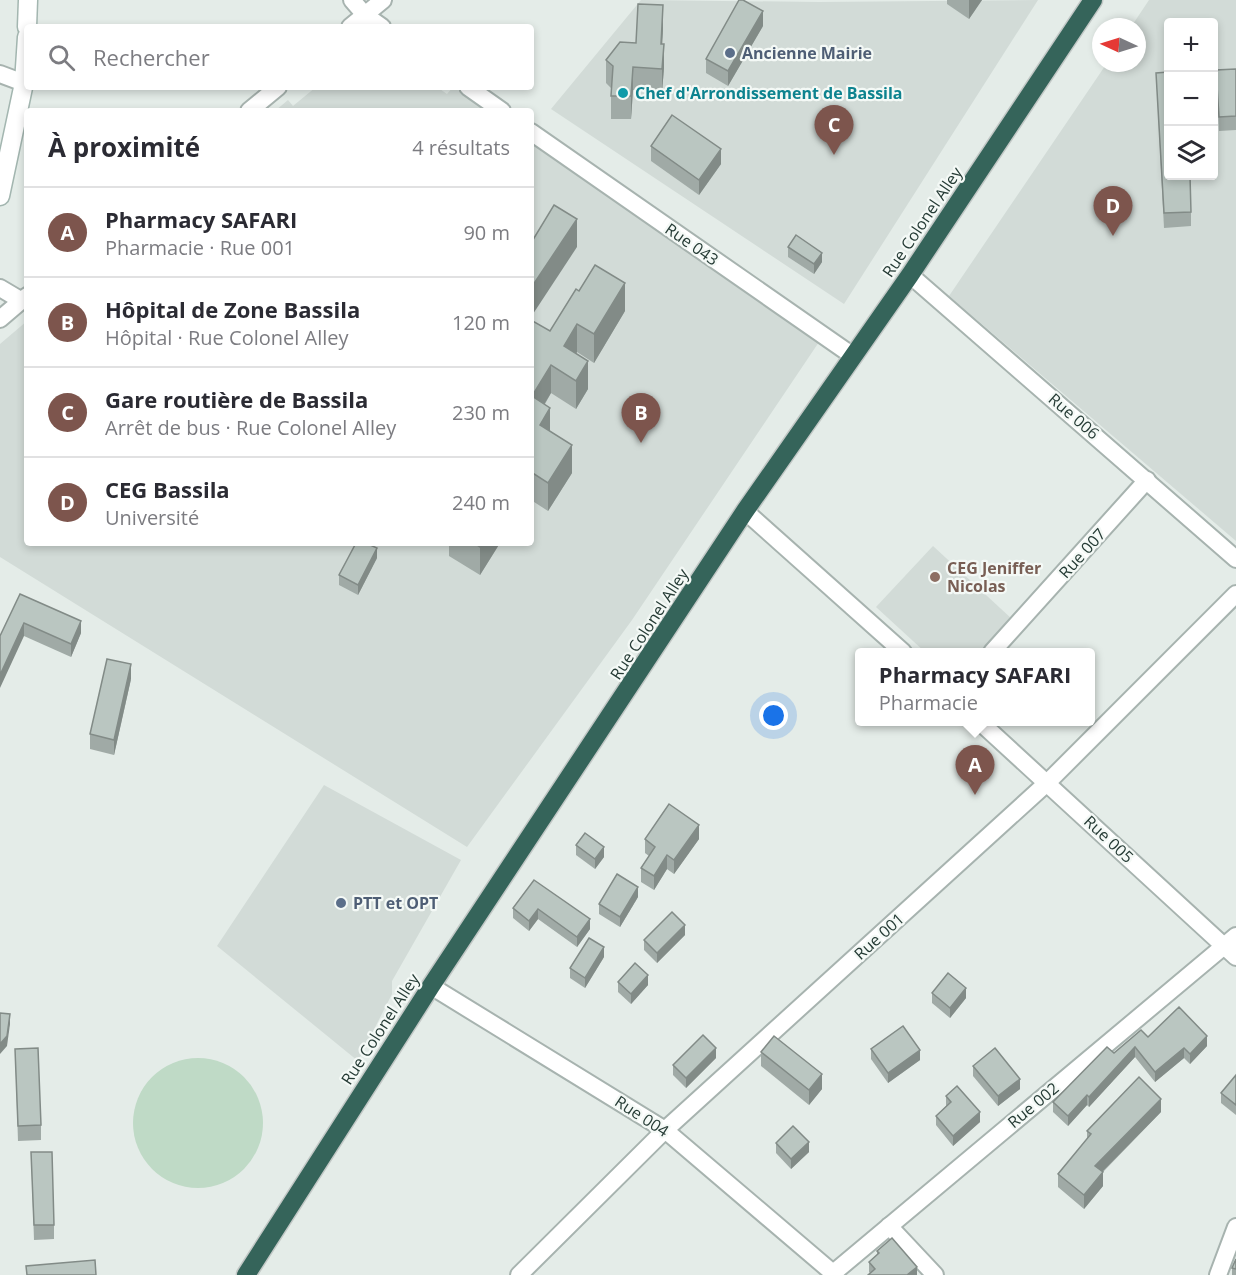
<!DOCTYPE html>
<html lang="fr">
<meta charset="utf-8">
<style>
:root{--surface:#fff;--page:#f7f7f7;--text:#2b2b33;--muted:#7c7c81;--line:#e1e1e2;--accent:#7d554d}
body{margin:0;font-family:"Open Sans",sans-serif;background:var(--page);color:var(--text)}
.controls{position:absolute;right:18px;top:18px;display:grid;overflow:hidden;border-radius:6px;box-shadow:0 3px 9px #0003}
.controls button{width:54px;height:54px;display:grid;place-items:center;padding:0;border:0;border-bottom:2px solid var(--line);background:var(--surface);color:var(--text);font:30px sans-serif}
.compass{position:absolute;left:1092px;top:18px;width:54px;height:54px;border-radius:50%;background:var(--surface);box-shadow:0 3px 9px #0003;rotate:274deg}
.you{position:absolute;left:774px;top:716px;width:21px;height:21px;margin:-15px;border:4px solid #fff;border-radius:50%;background:#1a73e8;box-shadow:0 0 0 9px #1a73e833}
.badge{display:grid;place-items:center;width:39px;height:39px;border-radius:50%;background:var(--accent);color:#fff;font-size:20px;font-weight:700}
.pin{position:absolute;translate:-50% -50px;filter:drop-shadow(0 2px 3px #0008)}
.pin::after{content:'';position:absolute;top:32px;width:21px;height:18px;background:inherit;clip-path:polygon(0 0,100% 0,50% 100%)}
.popup{position:absolute;left:855px;top:648px;width:240px;height:78px;box-sizing:border-box;display:grid;place-content:center;border-radius:6px;background:var(--surface);filter:drop-shadow(0 2px 4px #0005);font-size:20px;white-space:nowrap;color:var(--muted)}
.popup b{font-size:22px;color:var(--text)}
.popup::after{content:'';position:absolute;left:50%;top:100%;margin-left:-12px;border:12px solid transparent;border-top-color:var(--surface)}
.list{margin:0;padding:0;list-style:none}
h2{display:flex;justify-content:space-between;align-items:center;height:78px;margin:0;padding:0 24px;font-size:26px}
h2 small{font-size:20px;font-weight:400;color:var(--muted)}
.list li{display:grid;grid-template-columns:39px 1fr auto;gap:18px;align-items:center;box-sizing:border-box;height:90px;padding:0 24px;border-top:2px solid var(--line)}
.list b{display:block;font-size:22px;white-space:nowrap}
.list p{margin:0;font-size:20px;white-space:nowrap;color:var(--muted)}
.list em{font-size:20px;font-style:normal;color:var(--muted)}
.icon{flex:none;width:33px;height:33px;fill:none;stroke:currentColor;stroke-width:2;stroke-linecap:round;stroke-linejoin:round}
.map{position:relative;flex:none;width:1236px;height:1275px;overflow:hidden}
.search{position:absolute;background:var(--surface);box-shadow:0 3px 9px #0003;left:24px;top:24px;width:510px;height:66px;display:flex;align-items:center;gap:15px;box-sizing:border-box;padding:0 21px;border-radius:6px;color:var(--muted);font-size:22px}
.panel{position:absolute;background:var(--surface);box-shadow:0 3px 9px #0003;left:24px;top:108px;width:510px;height:438px;border-radius:6px}
.map>svg:first-child{display:block}
.built{fill:#d2dbd7;fill-rule:evenodd}
.green{fill:#bfdac6}
.lines{fill:none;stroke-linecap:round;stroke-linejoin:round}
.street-casing{stroke:#a7b3af;stroke-width:20}
.secondary-casing{stroke:#a3b6b0;stroke-width:21}
.highway-casing{stroke:#c2c8c6;stroke-width:21}
.street{stroke:#fff;stroke-width:16}
.secondary{stroke:#fff;stroke-width:18}
.highway{stroke:#35645a;stroke-width:18}
.wall{fill:#a0aaa6}
.shaded-wall{fill:#828b87}
.building{fill:#bac6c1;stroke:#828b87;stroke-width:1.5}
.service-dot{fill:#5c6f8a;stroke:#f4f9f6;stroke-width:2}
.culture-dot{fill:#0f9aa8;stroke:#f4f9f6;stroke-width:2}
.education-dot{fill:#8d6e63;stroke:#f4f9f6;stroke-width:2}
.labels{text-anchor:middle;stroke-width:4.5;stroke-linejoin:round;paint-order:stroke}
.service-label{font-size:16px;font-weight:bold;fill:#4e5e75;stroke:#f4f9f6;text-anchor:start}
.culture-label{font-size:16px;font-weight:bold;fill:#0d838f;stroke:#f4f9f6;text-anchor:start}
.street-label{font-size:16px;fill:#253b35;stroke:#f4f9f6}
.education-label{font-size:16px;font-weight:bold;fill:#785e54;stroke:#f4f9f6;text-anchor:start}
</style>
<div class="map">
<svg width="1236" height="1275" viewBox="0 0 1236 1275">
<rect width="100%" height="100%" fill="#e4ece8"/>
<!-- built -->
<g class="built">
<polygon points="641,0 819,2 1038,0 844,304 551,109"/>
<path d="M1149 0H1236V541L949 296 1107 63H1137V27H1131ZM1168 22H1214V176H1168Z"/>
<polygon points="316,87 437,87 447,94 453,87 489,111 275,111 288,100 293,106"/>
<polygon points="531,139 821,339 632,620 467,847 0,557 0,344 27,321 27,543 531,543"/>
<polygon points="933,546 1013,620 984,652 925,652 876,607"/>
<polygon points="324,785 461,860 392,981 392,994 358,1061 217,946"/>
</g>
<!-- green -->
<circle class="green" cx="198" cy="1123" r="65"/>
<g class="lines">
<!-- street casing -->
<g class="street-casing">
<g id="street">
<polyline points="352,0 365,15 382,27"/>
<polyline points="350,27 383,0"/>
<polyline points="0,74 24,83"/>
<polyline points="468,87 502,111"/>
<polyline points="249,111 278,87"/>
<polyline points="531,132 853,356"/>
<polyline points="910,275 1236,559"/>
<polyline points="0,288 22,301"/>
<polyline points="0,319 27,296"/>
<polyline points="745,511 903,652"/>
<polyline points="992,652 1147,480"/>
<polyline points="980,722 1236,957"/>
<polyline points="431,986 665,1130 833,1273"/>
<polyline points="889,1226 935,1275"/>
<polyline points="519,1275 665,1130 1048,782 1236,594"/>
<polyline points="831,1275 1236,936"/>
<polyline points="1218,1275 1236,1227"/>
</g>
</g>
<!-- secondary casing -->
<g class="secondary-casing">
<g id="secondary">
<polyline points="27,27 28,0"/>
<polyline points="0,196 24,83 27,37"/>
</g>
</g>
<!-- highway casing -->
<g class="highway-casing">
<polyline id="highway" points="246,1275 431,986 745,511 910,275 1093,0"/>
</g>
<!-- street -->
<use href="#street" class="street"/>
<!-- secondary -->
<use href="#secondary" class="secondary"/>
<!-- highway -->
<use href="#highway" class="highway"/>
</g>
<!-- wall -->
<g class="wall">
<polygon points="947,0 982,0 969,19 947,4"/>
<polygon points="763,26 728,86 706,73 706,59"/>
<polygon points="663,28 662,44 664,68 662,92 633,90 631,119 611,119 611,88 606,83 606,60"/>
<polygon points="1236,69 1236,130 1219,131 1216,70"/>
<polygon points="1156,73 1191,212 1191,226 1164,228"/>
<polygon points="651,146 721,164 699,195 651,161"/>
<polygon points="788,247 822,262 814,274 788,257"/>
<polygon points="625,311 594,363 577,352 576,353 588,389 576,409 551,393 545,404 550,432 572,473 548,511 531,500 531,320 550,331"/>
<polygon points="449,543 500,543 480,575 449,556"/>
<polygon points="377,558 358,595 339,585 339,575"/>
<polygon points="20,594 81,633 71,657 24,636"/>
<polygon points="131,679 114,755 90,749 90,734"/>
<polygon points="645,839 699,839 674,874 667,869 654,890 641,882 641,868 649,856 645,853"/>
<polygon points="576,845 604,857 595,869 576,855"/>
<polygon points="534,880 590,929 577,947 538,919 529,931 513,918 513,908"/>
<polygon points="638,897 620,927 599,914 599,904"/>
<polygon points="685,935 657,963 644,950 644,940"/>
<polygon points="604,957 585,988 570,978 570,968"/>
<polygon points="618,982 648,985 631,1004 618,992"/>
<polygon points="932,993 966,998 950,1018 932,1003"/>
<polygon points="1148,1037 1207,1046 1190,1064 1184,1058 1155,1082 1135,1057 1089,1107 1087,1105 1068,1126 1053,1112 1053,1102 1114,1053"/>
<polygon points="15,1049 41,1125 41,1140 18,1141"/>
<polygon points="871,1049 920,1060 888,1083 871,1059"/>
<polygon points="761,1052 822,1089 809,1105 761,1066"/>
<polygon points="716,1058 686,1088 673,1075 673,1065"/>
<polygon points="973,1066 1020,1089 998,1106 973,1076"/>
<polygon points="1236,1075 1236,1115 1221,1103 1221,1093"/>
<polygon points="946,1096 980,1122 953,1146 936,1125 936,1116 946,1106"/>
<polygon points="1161,1112 1103,1172 1103,1186 1084,1209 1058,1187 1058,1174 1087,1139 1087,1131"/>
<polygon points="776,1143 809,1152 791,1169 776,1153"/>
<polygon points="31,1152 54,1225 54,1239 34,1240"/>
<polygon points="877,1251 917,1275 870,1273 869,1272 869,1262 877,1255"/>
<polygon points="1236,1259 1236,1275 1232,1275 1232,1268"/>
</g>
<!-- shaded-wall -->
<g class="shaded-wall">
<polygon points="969,0 982,0 969,19"/>
<polygon points="663,5 663,28 661,67 661,44"/>
<polygon points="763,11 763,26 728,86 728,71"/>
<polygon points="664,44 664,68 662,92 662,69"/>
<polygon points="633,67 633,90 631,119 631,96"/>
<polygon points="721,149 721,164 699,195 699,180"/>
<polygon points="577,219 577,247 531,317 531,288"/>
<polygon points="822,253 822,262 814,274 814,264"/>
<polygon points="625,283 625,311 594,363 594,334"/>
<polygon points="577,324 577,352 564,374 564,346"/>
<polygon points="588,361 588,389 576,409 576,381"/>
<polygon points="551,365 551,393 532,424 532,396"/>
<polygon points="550,408 550,436 540,425"/>
<polygon points="572,445 572,473 548,511 548,483"/>
<polygon points="483,543 500,543 480,575 480,547"/>
<polygon points="377,548 377,558 358,595 358,585"/>
<polygon points="81,621 81,633 71,657 71,644"/>
<polygon points="24,623 24,636 0,688 0,675"/>
<polygon points="131,664 131,679 114,755 114,740"/>
<polygon points="699,825 699,839 674,874 674,860"/>
<polygon points="604,847 604,857 595,869 595,859"/>
<polygon points="667,855 667,869 654,890 654,876"/>
<polygon points="638,887 638,897 620,927 620,917"/>
<polygon points="538,909 538,919 529,931 529,921"/>
<polygon points="590,919 590,929 577,947 577,937"/>
<polygon points="685,925 685,935 657,963 657,953"/>
<polygon points="604,947 604,957 585,988 585,978"/>
<polygon points="648,975 648,985 631,1004 631,994"/>
<polygon points="966,988 966,998 950,1018 950,1008"/>
<polygon points="10,1014 10,1024 7,1046 0,1054 0,1044"/>
<polygon points="1207,1036 1207,1046 1190,1064 1190,1054"/>
<polygon points="1135,1047 1135,1057 1089,1107 1089,1097"/>
<polygon points="716,1048 716,1058 686,1088 686,1078"/>
<polygon points="1184,1048 1184,1058 1155,1082 1155,1072"/>
<polygon points="920,1050 920,1060 888,1083 888,1073"/>
<polygon points="822,1074 822,1089 809,1105 809,1090"/>
<polygon points="1020,1079 1020,1089 998,1106 998,1096"/>
<polygon points="1087,1095 1087,1105 1068,1126 1068,1116"/>
<polygon points="1161,1099 1161,1112 1095,1179 1095,1166"/>
<polygon points="980,1112 980,1122 953,1146 953,1136"/>
<polygon points="809,1142 809,1152 791,1169 791,1159"/>
<polygon points="1103,1172 1103,1186 1084,1209 1084,1195"/>
<polygon points="917,1267 917,1275 907,1275"/>
</g>
<!-- building -->
<g class="building">
<polygon points="739,0 743,0 763,11 728,71 706,59"/>
<polygon points="638,4 663,5 661,44 664,44 662,69 633,67 631,96 611,96 613,66 606,60 620,42 636,43"/>
<polygon points="1236,69 1236,116 1219,117 1216,70"/>
<polygon points="1168,72 1168,176 1190,176 1191,212 1164,213 1156,73"/>
<polygon points="672,115 721,149 699,180 651,146"/>
<polygon points="554,205 577,219 531,288 531,243"/>
<polygon points="796,235 822,253 814,264 788,247"/>
<polygon points="595,265 625,283 594,334 577,324 564,346 588,361 576,381 551,365 532,396 550,408 540,425 572,445 548,483 531,472 531,320 550,331 576,289 579,291"/>
<polygon points="356,543 366,543 377,548 358,585 339,575"/>
<polygon points="474,543 483,543 480,547"/>
<polygon points="20,594 81,621 71,644 24,623 0,675 0,636"/>
<polygon points="107,659 131,664 114,740 90,734"/>
<polygon points="669,804 699,825 674,860 667,855 654,876 641,868 655,847 645,839"/>
<polygon points="585,833 604,847 595,859 576,845"/>
<polygon points="617,874 638,887 620,917 599,904"/>
<polygon points="534,880 590,919 577,937 538,909 529,921 513,908"/>
<polygon points="672,912 685,925 657,953 644,940"/>
<polygon points="589,938 604,947 585,978 570,968"/>
<polygon points="635,963 648,975 631,994 618,982"/>
<polygon points="948,973 966,988 950,1008 932,993"/>
<polygon points="1179,1007 1207,1036 1190,1054 1184,1048 1155,1072 1135,1047 1089,1097 1087,1095 1068,1116 1053,1102 1107,1047 1114,1053 1141,1030 1148,1037"/>
<polygon points="0,1013 10,1014 7,1036 0,1044"/>
<polygon points="903,1026 920,1050 888,1073 871,1049"/>
<polygon points="703,1035 716,1048 686,1078 673,1065"/>
<polygon points="774,1036 822,1074 809,1090 761,1052"/>
<polygon points="38,1048 41,1125 18,1126 15,1049"/>
<polygon points="995,1048 1020,1079 998,1096 973,1066"/>
<polygon points="1236,1075 1236,1105 1221,1093"/>
<polygon points="1139,1077 1161,1099 1095,1166 1103,1172 1084,1195 1058,1174 1091,1134 1087,1131"/>
<polygon points="957,1086 980,1112 953,1136 936,1116 951,1102 946,1096"/>
<polygon points="793,1126 809,1142 791,1159 776,1143"/>
<polygon points="31,1152 52,1152 54,1225 34,1225"/>
<polygon points="892,1238 917,1267 907,1275 868,1275 875,1269 869,1262 879,1253 877,1251"/>
<polygon points="1236,1259 1236,1269 1232,1268"/>
<polygon points="95,1260 96,1275 27,1275 26,1266"/>
</g>
<!-- markers -->
<g class="service-dot">
<circle cx="730" cy="53" r="6"/>
<circle cx="341" cy="903" r="6"/>
</g>
<circle class="culture-dot" cx="623" cy="93" r="6"/>
<circle class="education-dot" cx="935" cy="577" r="6"/>
<g class="labels">
<!-- service labels -->
<g class="service-label">
<text x="742" y="59">Ancienne Mairie</text>
<text x="353" y="909">PTT et OPT</text>
</g>
<!-- culture labels -->
<g class="culture-label">
<text x="635" y="99">Chef d'Arrondissement de Bassila</text>
</g>
<!-- street labels -->
<g class="street-label">
<text transform="translate(922 222) rotate(-56)" y="6">Rue Colonel Alley</text>
<text transform="translate(692 244) rotate(35)" y="6">Rue 043</text>
<text transform="translate(1074 416) rotate(41)" y="6">Rue 006</text>
<text transform="translate(1082 553) rotate(-48)" y="6">Rue 007</text>
<text transform="translate(649 624) rotate(-57)" y="6">Rue Colonel Alley</text>
<text transform="translate(1109 839) rotate(43)" y="6">Rue 005</text>
<text transform="translate(879 936) rotate(-42)" y="6">Rue 001</text>
<text transform="translate(380 1029) rotate(-57)" y="6">Rue Colonel Alley</text>
<text transform="translate(1033 1105) rotate(-40)" y="6">Rue 002</text>
<text transform="translate(642 1116) rotate(33)" y="6">Rue 004</text>
</g>
<!-- education labels -->
<g class="education-label">
<text x="947" y="574">CEG Jeniffer<tspan x="947" dy="18">Nicolas</tspan></text>
</g>
</g>
</svg>
<div class="controls">
<button>+</button>
<button>−</button>
<button><svg class="icon" aria-label="layers" viewBox="0 0 24 24"><path d="M12 4l9 5-9 5-9-5zM3 14l9 5 9-5"/></svg></button>
</div>
<svg class="compass" viewBox="-18 -18 36 36"><path d="M0-13l5 13h-10z" fill="#e53935"/><path d="M0 13l5-13h-10z" fill="#7c7c81"/></svg>
<div class="you"></div>
<div class="pin badge" style="left:975px;top:795px">A</div>
<div class="popup"><b>Pharmacy SAFARI</b>Pharmacie</div>
<div class="pin badge" style="left:641px;top:443px">B</div>
<div class="pin badge" style="left:834px;top:155px">C</div>
<div class="pin badge" style="left:1113px;top:236px">D</div>
<div class="search"><svg class="icon" aria-label="search" viewBox="0 0 24 24"><circle cx="10" cy="10" r="6"/><path d="M15 15l6 6"/></svg>Rechercher</div>
<section class="panel">
<h2>À proximité<small>4 résultats</small></h2>
<ul class="list">
<li><span class="badge">A</span><div><b>Pharmacy SAFARI</b><p>Pharmacie · Rue 001</p></div><em>90 m</em></li>
<li><span class="badge">B</span><div><b>Hôpital de Zone Bassila</b><p>Hôpital · Rue Colonel Alley</p></div><em>120 m</em></li>
<li><span class="badge">C</span><div><b>Gare routière de Bassila</b><p>Arrêt de bus · Rue Colonel Alley</p></div><em>230 m</em></li>
<li><span class="badge">D</span><div><b>CEG Bassila</b><p>Université</p></div><em>240 m</em></li>
</ul>
</section>
</div>
